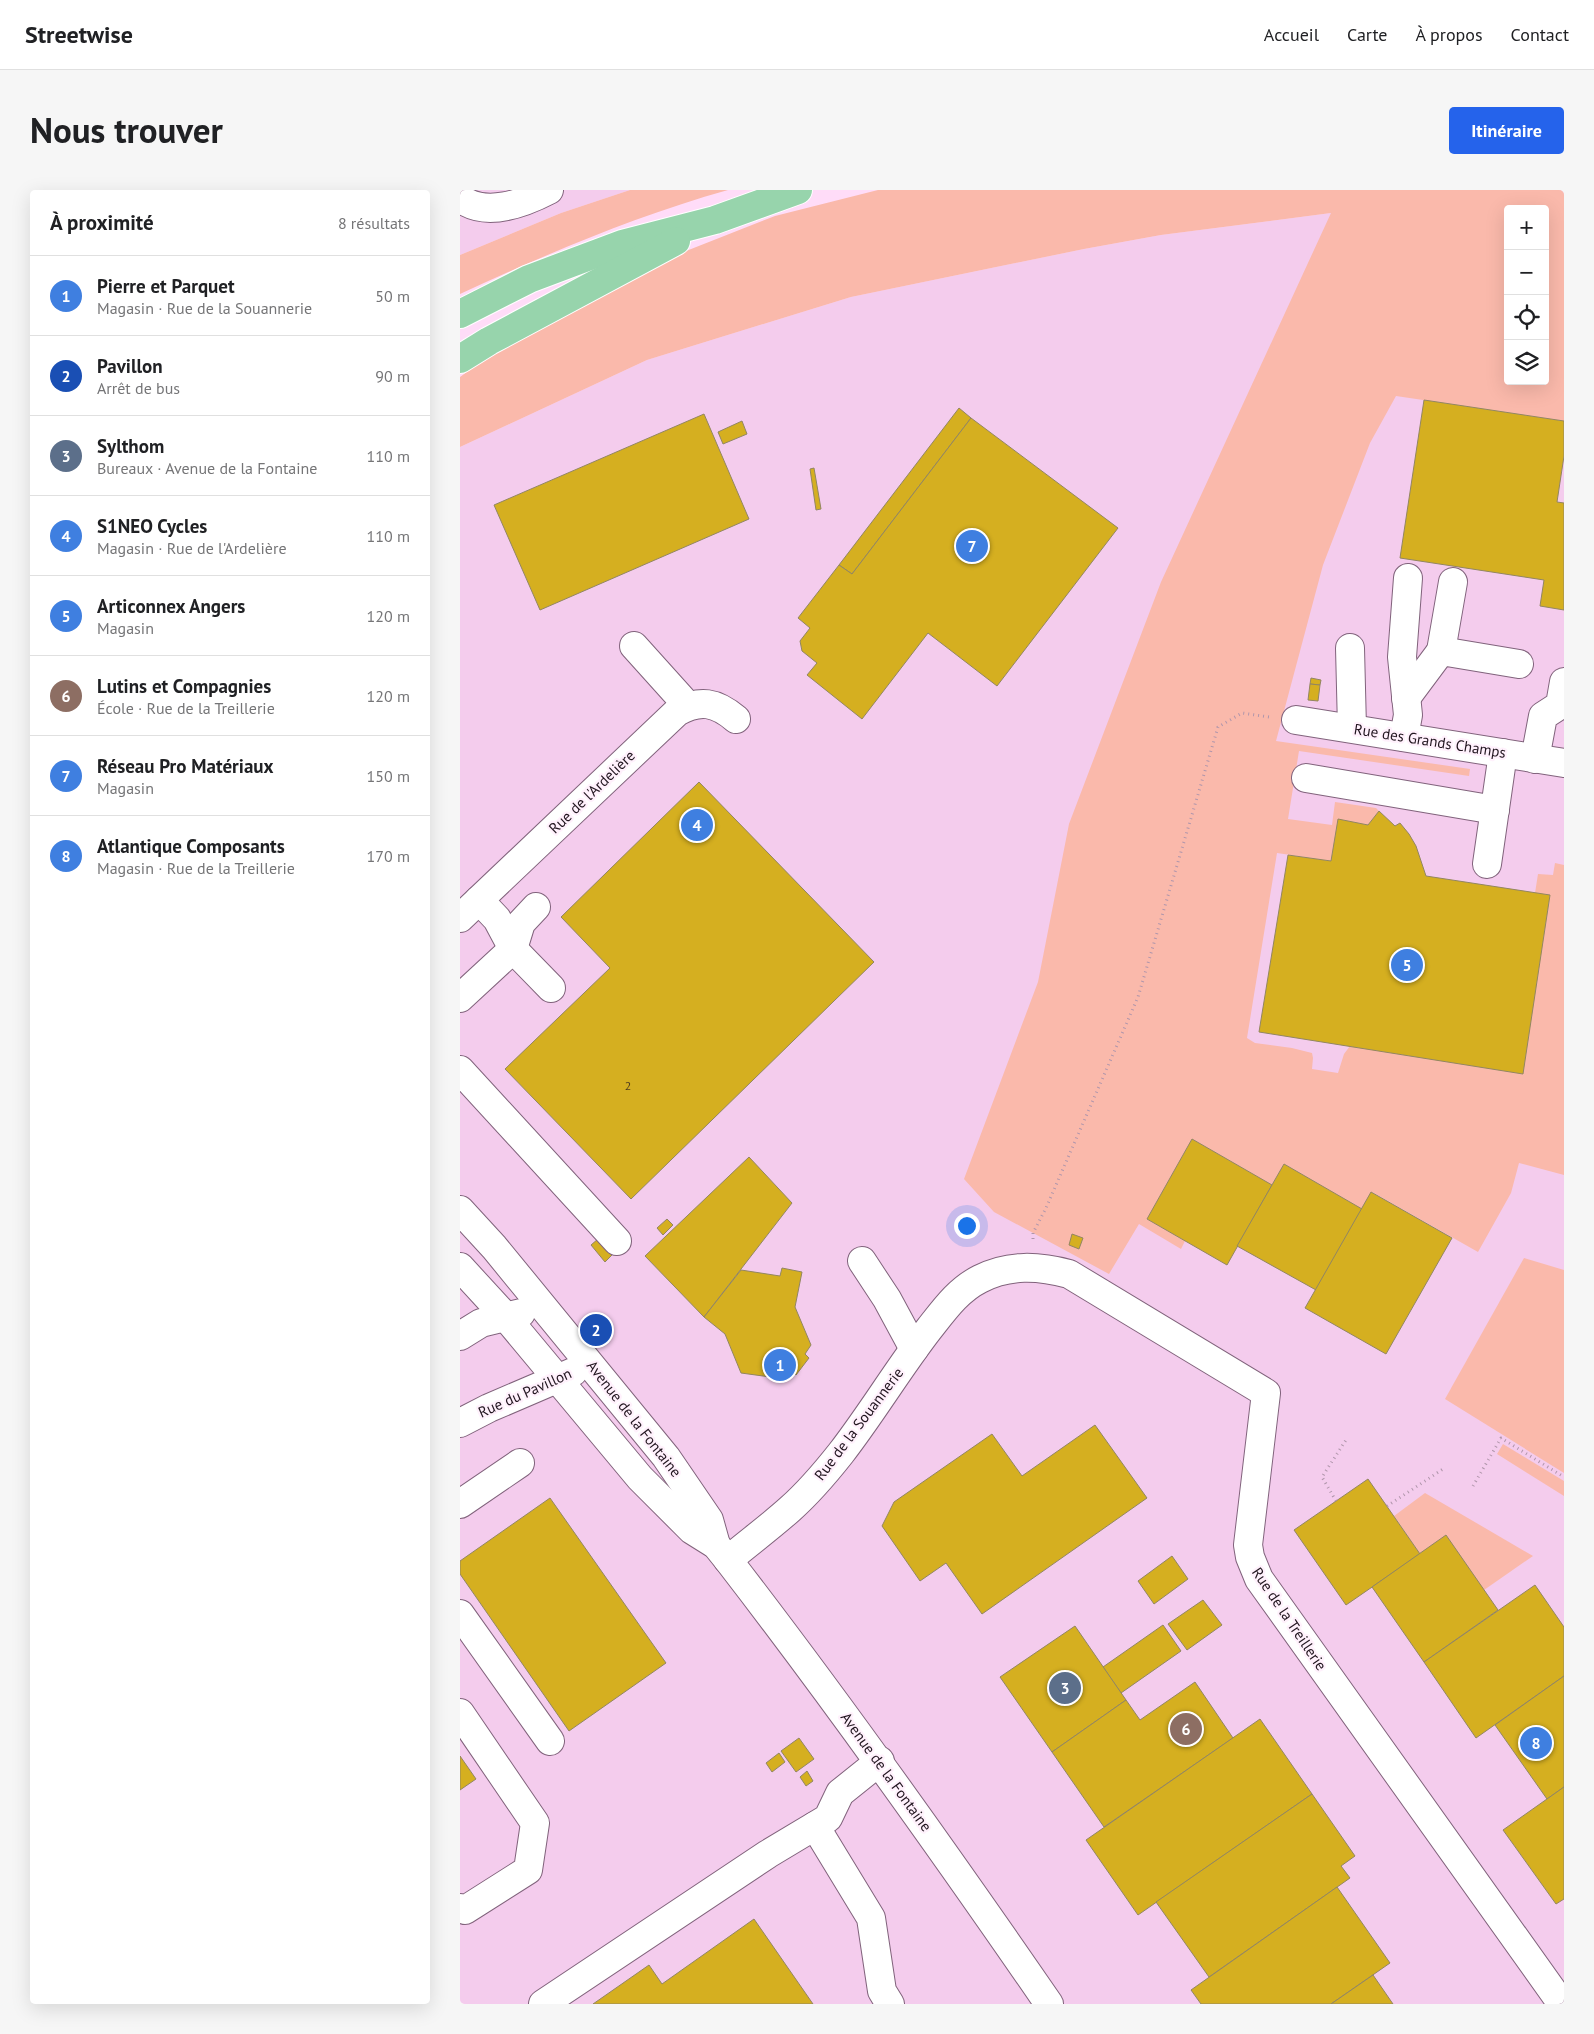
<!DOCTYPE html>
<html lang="fr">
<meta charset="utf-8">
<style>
:root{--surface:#fff;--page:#f6f6f6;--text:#202124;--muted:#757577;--line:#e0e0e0;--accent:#2563eb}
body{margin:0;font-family:"PT Sans",sans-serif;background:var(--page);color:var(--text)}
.controls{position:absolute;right:15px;top:15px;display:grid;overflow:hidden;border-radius:5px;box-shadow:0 5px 20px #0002}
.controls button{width:45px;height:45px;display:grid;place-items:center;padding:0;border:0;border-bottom:1px solid var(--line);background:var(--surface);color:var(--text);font:25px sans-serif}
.you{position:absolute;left:506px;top:1035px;width:18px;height:18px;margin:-12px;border:4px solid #fff;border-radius:50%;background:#1a73e8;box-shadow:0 0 0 8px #1a73e833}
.badge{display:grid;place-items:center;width:32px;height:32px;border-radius:50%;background:var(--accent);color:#fff;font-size:16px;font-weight:700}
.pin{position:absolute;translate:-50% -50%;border:2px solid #fff;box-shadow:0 1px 5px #0006}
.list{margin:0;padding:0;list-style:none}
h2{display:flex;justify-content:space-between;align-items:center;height:65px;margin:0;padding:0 20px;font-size:21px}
h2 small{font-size:16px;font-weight:400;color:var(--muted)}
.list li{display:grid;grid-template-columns:32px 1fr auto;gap:15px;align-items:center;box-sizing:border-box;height:80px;padding:0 20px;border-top:1px solid var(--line)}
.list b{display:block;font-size:19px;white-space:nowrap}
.list p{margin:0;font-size:16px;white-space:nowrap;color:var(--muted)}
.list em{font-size:16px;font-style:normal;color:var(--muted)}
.icon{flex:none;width:28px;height:28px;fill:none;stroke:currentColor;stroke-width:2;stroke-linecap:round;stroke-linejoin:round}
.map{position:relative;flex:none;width:1104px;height:1814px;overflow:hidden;border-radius:5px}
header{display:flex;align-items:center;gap:30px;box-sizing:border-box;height:70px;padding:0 25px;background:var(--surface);border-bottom:1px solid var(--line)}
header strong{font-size:24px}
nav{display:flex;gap:28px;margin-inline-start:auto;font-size:18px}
.intro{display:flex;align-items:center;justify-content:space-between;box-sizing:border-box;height:120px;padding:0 30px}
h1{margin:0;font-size:35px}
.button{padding:12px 22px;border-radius:5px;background:var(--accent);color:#fff;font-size:18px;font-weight:700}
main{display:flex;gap:30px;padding:0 30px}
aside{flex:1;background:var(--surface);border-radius:5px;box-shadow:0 5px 20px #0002}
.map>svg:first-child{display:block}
.built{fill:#f4cced;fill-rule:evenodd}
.green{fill:#fab9ab;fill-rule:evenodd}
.building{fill:#d5af20;stroke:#928662}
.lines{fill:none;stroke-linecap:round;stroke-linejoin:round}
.minor-casing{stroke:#81637c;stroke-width:30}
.major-casing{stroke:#fff;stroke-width:30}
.path{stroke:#b096ab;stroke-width:3;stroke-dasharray:1 4;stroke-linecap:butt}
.minor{stroke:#fff;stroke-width:28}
.major{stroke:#97d4ac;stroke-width:28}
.labels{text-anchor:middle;stroke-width:4.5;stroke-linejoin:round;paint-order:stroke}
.number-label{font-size:12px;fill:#4e3c1f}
.street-label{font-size:15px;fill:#21151f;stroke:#fff1fc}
</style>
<header>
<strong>Streetwise</strong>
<nav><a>Accueil</a><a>Carte</a><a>À propos</a><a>Contact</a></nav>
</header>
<div class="intro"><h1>Nous trouver</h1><a class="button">Itinéraire</a></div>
<main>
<aside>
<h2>À proximité<small>8 résultats</small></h2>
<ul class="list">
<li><span class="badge" style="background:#3f7fe0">1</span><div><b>Pierre et Parquet</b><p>Magasin · Rue de la Souannerie</p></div><em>50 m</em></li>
<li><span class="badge" style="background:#1a4fb4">2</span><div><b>Pavillon</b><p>Arrêt de bus</p></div><em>90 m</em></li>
<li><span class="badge" style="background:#5c6f8a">3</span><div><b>Sylthom</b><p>Bureaux · Avenue de la Fontaine</p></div><em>110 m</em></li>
<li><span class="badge" style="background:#3f7fe0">4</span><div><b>S1NEO Cycles</b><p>Magasin · Rue de l'Ardelière</p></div><em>110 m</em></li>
<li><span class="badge" style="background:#3f7fe0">5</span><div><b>Articonnex Angers</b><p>Magasin</p></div><em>120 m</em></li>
<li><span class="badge" style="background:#8d6e63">6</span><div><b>Lutins et Compagnies</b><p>École · Rue de la Treillerie</p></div><em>120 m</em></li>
<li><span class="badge" style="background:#3f7fe0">7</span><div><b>Réseau Pro Matériaux</b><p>Magasin</p></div><em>150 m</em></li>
<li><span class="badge" style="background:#3f7fe0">8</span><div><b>Atlantique Composants</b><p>Magasin · Rue de la Treillerie</p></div><em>170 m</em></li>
</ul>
</aside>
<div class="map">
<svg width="1104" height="1814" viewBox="0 0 1104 1814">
<rect width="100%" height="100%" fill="#ffdcf8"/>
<!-- built -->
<g class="built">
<polygon points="0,0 170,0 101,23 0,65"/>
<path d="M1104 0V1814H0V257L187 170 391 107 624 59 701 45 871 23ZM1048 19H1085V191H1048Z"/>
</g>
<!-- green -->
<g class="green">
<path d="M170 0H268C175 26 87 64 0 104V65L101 23Z"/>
<path d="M418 0H1104V231L936 206 910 253 863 375 816 551 1010 579 1009 586 839 561 828 629 872 635 875 612 916 618 919 621 908 635 878 630 871 671 817 663 787 848 795 853 832 858 852 863 853 868 852 879 878 883 884 864 890 856 1062 883 1090 706 1075 703 1078 684 1093 685 1095 673 1104 675V985L1059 973 1051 1003 1018 1062 912 1002 902 1019 824 974 812 995 732 949 687 1029 725 1051 721 1059 679 1034 649 1084 534 1022 504 989 578 792 609 634 701 392 871 23 701 45 624 59 391 107 187 170 0 257V187L58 144 221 63 315 26ZM1048 19H1085V191H1048Z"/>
<polygon points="1064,1068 1104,1080 1104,1283 985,1209"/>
<polygon points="1043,1254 1104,1291 1104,1306 1037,1264"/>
<polygon points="965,1303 1073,1366 1024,1400 960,1364 934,1326"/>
</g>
<!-- building -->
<g class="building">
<polygon points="964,210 1104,231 1104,266 1097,312 1104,313 1104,420 1080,416 1084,390 940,368"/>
<polygon points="499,218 511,228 392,384 379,375"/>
<polygon points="244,224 289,329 80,420 34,315"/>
<polygon points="511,228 658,338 537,496 468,443 402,529 347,485 357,473 342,461 340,451 350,438 338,428 379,375 392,384"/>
<polygon points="282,231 287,244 263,254 258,242"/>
<polygon points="354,278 361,319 356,320 350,279"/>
<polygon points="851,488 861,490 860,495 850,494"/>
<polygon points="850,494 860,495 858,511 848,510"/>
<polygon points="239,592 414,772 171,1009 45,879 150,778 101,727"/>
<polygon points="919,621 935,636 940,633 949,644 956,656 966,686 1090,705 1063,884 799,842 828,665 871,671 878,629 908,635"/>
<polygon points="732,949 812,995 767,1075 687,1029"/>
<polygon points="289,967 332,1013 244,1127 185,1066"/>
<polygon points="824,974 902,1019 856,1100 777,1056"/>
<polygon points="911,1002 992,1048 926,1164 845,1118"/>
<polygon points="207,1029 213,1035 203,1045 197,1038"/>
<polygon points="612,1044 623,1048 619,1059 609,1055"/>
<polygon points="138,1049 152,1065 145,1072 131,1055"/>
<polygon points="322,1078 342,1082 335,1117 351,1155 345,1164 349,1168 336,1185 331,1181 325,1189 281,1183 265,1144 244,1127 281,1080 320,1086"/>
<polygon points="134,1132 143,1143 138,1147 129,1136"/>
<polygon points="635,1235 687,1308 522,1424 486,1373 460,1391 422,1336 434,1312 532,1244 562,1286"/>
<polygon points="908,1289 960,1364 886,1415 834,1340"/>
<polygon points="90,1308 206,1473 109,1541 0,1384 0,1371"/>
<polygon points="986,1345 1038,1420 964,1472 912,1397"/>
<polygon points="712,1366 728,1389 694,1414 678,1391"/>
<polygon points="1075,1395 1104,1437 1104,1486 1016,1548 964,1472"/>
<polygon points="743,1410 762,1435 727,1460 708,1434"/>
<polygon points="703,1435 721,1461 661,1503 643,1477"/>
<polygon points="615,1436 666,1510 592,1562 540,1487"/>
<polygon points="1104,1486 1104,1597 1087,1609 1035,1535"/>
<polygon points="735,1492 773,1548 644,1637 592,1562 666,1510 680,1530"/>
<polygon points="800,1529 852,1604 678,1725 626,1650"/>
<polygon points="339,1548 354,1569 336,1582 321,1561"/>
<polygon points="319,1563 325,1572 312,1582 306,1573"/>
<polygon points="0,1566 16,1589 0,1600"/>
<polygon points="347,1581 353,1591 346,1596 340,1587"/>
<polygon points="1104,1597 1104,1709 1096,1714 1043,1640"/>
<polygon points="852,1604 895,1666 881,1676 890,1688 749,1787 696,1712"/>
<polygon points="877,1697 930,1773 871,1814 741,1814 731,1800"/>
<polygon points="294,1729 353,1814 133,1814 189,1775 202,1794"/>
<polygon points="913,1785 933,1814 871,1814"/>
</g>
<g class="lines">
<!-- minor casing -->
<g class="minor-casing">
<g id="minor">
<path d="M0 8C25 28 64 13 89 0"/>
<polyline points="174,456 228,516"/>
<polyline points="890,458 892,538"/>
<polyline points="981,461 993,392"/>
<polyline points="946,508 981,461 1059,474"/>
<polyline points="836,530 1104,573"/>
<polyline points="944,547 948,525 942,467 948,388"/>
<polyline points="1075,569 1083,526 1100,515 1104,492"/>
<polyline points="846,588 1035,620"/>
<polyline points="1027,674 1043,563"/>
<polyline points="19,710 37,729 53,759 91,798"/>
<path d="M0 728 217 522C240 509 256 512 276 529"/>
<polyline points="0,808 53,759 61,733 76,717"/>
<polyline points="0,880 157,1051"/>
<polyline points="0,1020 34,1057 206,1267 249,1330 256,1355"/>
<polyline points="402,1071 427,1109 454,1159"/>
<path d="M0 1077 45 1126 180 1288 232 1340 256 1355 268 1370C380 1515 485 1663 589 1814"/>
<polyline points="0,1146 21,1133 61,1123"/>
<polyline points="0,1233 29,1218 113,1182"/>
<polyline points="0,1314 60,1273"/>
<path d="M268 1370C288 1353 310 1337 330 1319 348 1303 366 1282 381 1263 412 1223 438 1179 469 1139 484 1120 498 1100 520 1089 549 1074 579 1076 609 1084L806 1203 788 1355 790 1367 799 1389 1102 1814"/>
<polyline points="0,1424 90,1551"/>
<polyline points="0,1523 75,1633 68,1680 5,1720 0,1718"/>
<polyline points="355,1636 411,1728 422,1801 430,1814"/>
<polyline points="83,1814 308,1664 368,1628 380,1603 420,1571"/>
</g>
</g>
<!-- major casing -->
<g class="major-casing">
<g id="major">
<polyline points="0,124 69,89 162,54 255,30 338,0"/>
<polyline points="0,169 29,151 216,51"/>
</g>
</g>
<!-- path -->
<g class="path">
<polyline points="573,1049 573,1043 586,1018 678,807 758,537 782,523 809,527"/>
<polyline points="1013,1296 1041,1248 1104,1287"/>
<polyline points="876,1311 862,1287 886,1250"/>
<polyline points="927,1316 983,1279"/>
</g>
<!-- minor -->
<use href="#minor" class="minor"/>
<!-- major -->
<use href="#major" class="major"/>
</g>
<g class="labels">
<!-- number labels -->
<g class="number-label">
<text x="168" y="900">2</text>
</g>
<!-- street labels -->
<g class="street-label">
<text transform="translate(970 551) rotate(9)" y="5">Rue des Grands Champs</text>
<text transform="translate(132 602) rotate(-44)" y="5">Rue de l'Ardelière</text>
<text transform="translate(65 1203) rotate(-24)" y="5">Rue du Pavillon</text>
<text transform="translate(174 1229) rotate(52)" y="5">Avenue de la Fontaine</text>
<text transform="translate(399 1234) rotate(-53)" y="5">Rue de la Souannerie</text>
<text transform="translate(829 1429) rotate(56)" y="5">Rue de la Treillerie</text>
<text transform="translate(426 1582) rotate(54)" y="5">Avenue de la Fontaine</text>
</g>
</g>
</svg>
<div class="controls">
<button>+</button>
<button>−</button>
<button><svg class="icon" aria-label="locate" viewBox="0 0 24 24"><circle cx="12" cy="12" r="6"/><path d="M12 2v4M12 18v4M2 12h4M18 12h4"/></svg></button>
<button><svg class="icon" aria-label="layers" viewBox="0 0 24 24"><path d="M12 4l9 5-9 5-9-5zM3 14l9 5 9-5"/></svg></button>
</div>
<div class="you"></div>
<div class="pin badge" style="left:320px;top:1175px;background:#3f7fe0">1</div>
<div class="pin badge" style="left:136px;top:1140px;background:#1a4fb4">2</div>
<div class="pin badge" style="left:605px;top:1498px;background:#5c6f8a">3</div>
<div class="pin badge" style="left:237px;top:635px;background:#3f7fe0">4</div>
<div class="pin badge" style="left:947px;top:775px;background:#3f7fe0">5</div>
<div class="pin badge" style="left:726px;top:1539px;background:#8d6e63">6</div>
<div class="pin badge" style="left:512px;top:356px;background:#3f7fe0">7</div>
<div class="pin badge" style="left:1076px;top:1553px;background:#3f7fe0">8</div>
</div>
</main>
